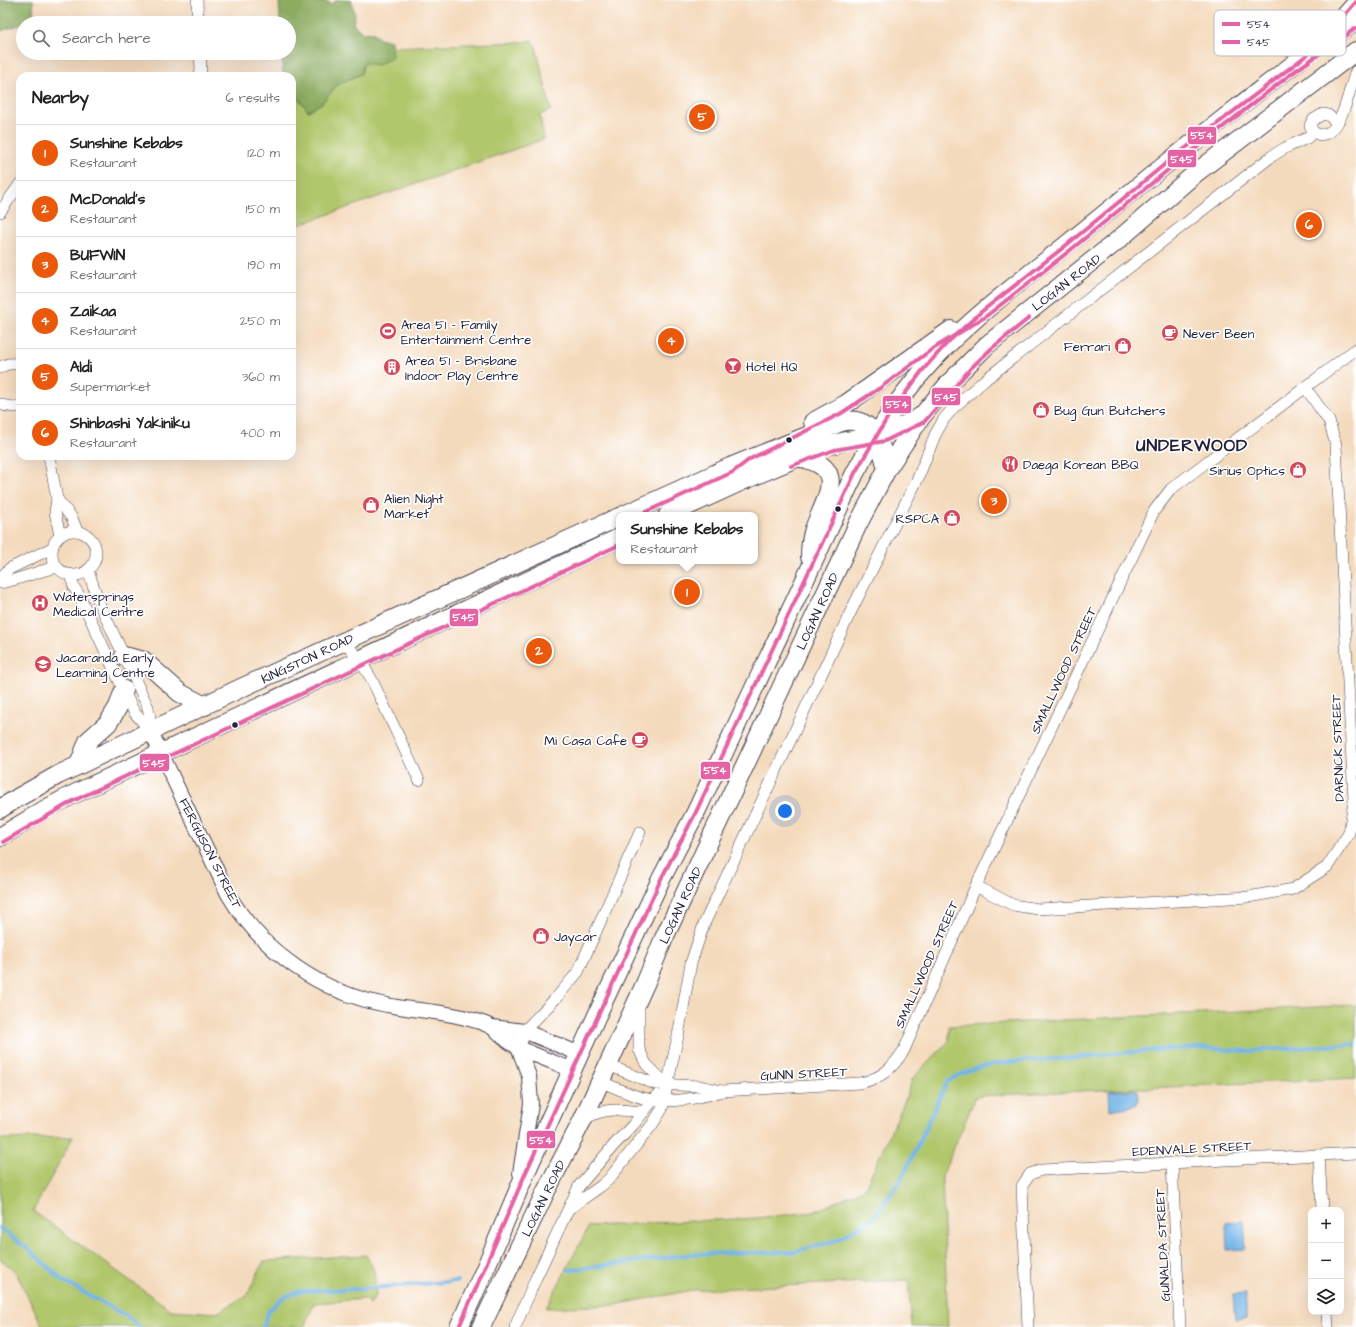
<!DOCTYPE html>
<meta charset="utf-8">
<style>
:root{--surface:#fff;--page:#f6f6f6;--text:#222;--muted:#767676;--line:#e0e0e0;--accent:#ea580c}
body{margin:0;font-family:"Architects Daughter",sans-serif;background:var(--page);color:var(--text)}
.controls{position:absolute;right:12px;bottom:12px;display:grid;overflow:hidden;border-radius:8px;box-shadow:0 4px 16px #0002}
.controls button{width:36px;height:36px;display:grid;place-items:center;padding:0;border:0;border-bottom:1px solid var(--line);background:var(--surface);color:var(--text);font:20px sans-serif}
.you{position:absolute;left:785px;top:811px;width:14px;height:14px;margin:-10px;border:3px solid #fff;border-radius:50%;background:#1a73e8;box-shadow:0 0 0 6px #1a73e833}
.badge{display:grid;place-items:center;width:26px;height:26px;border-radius:50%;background:var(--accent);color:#fff;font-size:13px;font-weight:700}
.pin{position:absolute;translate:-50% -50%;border:2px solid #fff;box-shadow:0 1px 4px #0006}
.popup{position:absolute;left:616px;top:512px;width:142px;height:52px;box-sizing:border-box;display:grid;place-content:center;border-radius:8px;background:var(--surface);filter:drop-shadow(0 1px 3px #0005);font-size:13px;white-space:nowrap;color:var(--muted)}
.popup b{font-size:15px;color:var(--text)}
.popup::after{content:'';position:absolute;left:50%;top:100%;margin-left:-8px;border:8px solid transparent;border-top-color:var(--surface)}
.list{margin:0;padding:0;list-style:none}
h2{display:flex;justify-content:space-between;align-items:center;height:52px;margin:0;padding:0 16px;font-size:17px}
h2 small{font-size:13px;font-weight:400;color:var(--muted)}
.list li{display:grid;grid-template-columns:26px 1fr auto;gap:12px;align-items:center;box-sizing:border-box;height:56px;padding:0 16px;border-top:1px solid var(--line)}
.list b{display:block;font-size:15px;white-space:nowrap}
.list p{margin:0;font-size:13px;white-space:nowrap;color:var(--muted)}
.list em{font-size:13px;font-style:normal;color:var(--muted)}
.icon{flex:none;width:22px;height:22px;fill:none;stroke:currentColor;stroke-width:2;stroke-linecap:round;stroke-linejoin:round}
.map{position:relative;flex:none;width:1356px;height:1327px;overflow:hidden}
.search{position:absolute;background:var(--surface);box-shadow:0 4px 16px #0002;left:16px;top:16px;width:280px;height:44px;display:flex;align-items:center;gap:10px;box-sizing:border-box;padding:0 14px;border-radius:22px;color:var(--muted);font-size:15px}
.panel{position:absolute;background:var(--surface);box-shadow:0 4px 16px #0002;left:16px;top:72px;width:280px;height:388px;border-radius:12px}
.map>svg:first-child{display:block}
.green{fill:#b1c76c;stroke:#6a7454}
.forest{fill:#8cac60;stroke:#57674e}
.water{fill:#73b5e8;stroke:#4a6c92}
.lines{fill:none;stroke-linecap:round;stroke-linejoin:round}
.stream{stroke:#73b5e8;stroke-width:4}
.minor-casing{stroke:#423e4e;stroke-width:12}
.tertiary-casing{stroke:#423e4e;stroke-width:16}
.secondary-casing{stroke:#423e4e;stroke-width:18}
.primary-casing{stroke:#423e4e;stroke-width:20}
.minor{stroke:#fff;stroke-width:11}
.tertiary{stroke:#fff;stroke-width:14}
.secondary{stroke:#fff;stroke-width:16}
.primary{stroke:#fff;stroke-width:18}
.bus-1-casing{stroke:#fff;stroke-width:7}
.bus-2-casing{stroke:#fff;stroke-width:7}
.bus-1{stroke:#e463a4;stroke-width:4}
.bus-2{stroke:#e463a4;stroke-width:4}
.bus-dot{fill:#22223b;stroke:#fff;stroke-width:1.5}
.labels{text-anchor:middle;stroke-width:3.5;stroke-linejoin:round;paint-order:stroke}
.street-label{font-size:13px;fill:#22223b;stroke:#fff}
.poi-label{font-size:13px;fill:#22223b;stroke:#fff;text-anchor:start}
.district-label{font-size:17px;font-weight:bold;letter-spacing:1px;fill:#22223b;stroke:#fff}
.key{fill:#fff;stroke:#bdbdc4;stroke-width:1}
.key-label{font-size:11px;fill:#22223b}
.line-badge{stroke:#fff;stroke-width:1.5}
.badge-label{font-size:11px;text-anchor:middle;font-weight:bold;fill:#fff}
</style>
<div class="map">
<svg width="1356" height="1327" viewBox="0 0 1356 1327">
<rect width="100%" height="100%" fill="#fff"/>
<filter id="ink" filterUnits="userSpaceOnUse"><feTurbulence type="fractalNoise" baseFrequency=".025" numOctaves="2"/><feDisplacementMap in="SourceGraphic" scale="8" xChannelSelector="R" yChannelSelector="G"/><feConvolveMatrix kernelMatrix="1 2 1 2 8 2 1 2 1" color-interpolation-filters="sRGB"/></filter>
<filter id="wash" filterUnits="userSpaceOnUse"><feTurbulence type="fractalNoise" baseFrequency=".012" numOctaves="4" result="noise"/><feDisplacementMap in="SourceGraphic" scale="16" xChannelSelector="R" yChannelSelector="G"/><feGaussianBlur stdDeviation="0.9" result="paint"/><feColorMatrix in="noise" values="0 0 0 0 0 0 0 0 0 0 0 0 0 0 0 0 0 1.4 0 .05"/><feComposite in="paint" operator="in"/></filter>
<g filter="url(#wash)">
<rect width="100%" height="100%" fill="#f4dabc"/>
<!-- green -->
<g class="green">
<polygon points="531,40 536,47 551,110 540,115 544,139 292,227 292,88 308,111 322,103 338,84 361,74 363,63 391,57 391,47 524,42"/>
<polygon points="1356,1005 1356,1078 976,1096 942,1176 948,1327 912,1327 908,1280 693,1290 614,1305 546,1308 589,1226 757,1218 814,1212 865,1188 903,1105 913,1078 949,1041 949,1026"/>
<polygon points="73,1137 33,1211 171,1310 217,1313 247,1295 264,1261 366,1255 374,1270 376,1295 370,1304 365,1299 314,1303 304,1327 43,1327 15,1271 0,1259 0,1139"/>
</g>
<!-- forest -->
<g class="forest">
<polygon points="0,0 33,0 34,21 23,23 23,24 0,31"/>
<path d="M279 0H315L316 3C322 0 326 1 332 4L337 0H351L355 14 353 24 363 33 373 32 380 38 391 41 392 57 378 65 364 63 361 74 338 84 322 103 308 111 292 88V76H283L282 53H289V23H280Z"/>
</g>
<!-- water -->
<g class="water">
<path d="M1137 1090 1138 1099 1137 1104C1129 1108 1119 1108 1110 1110L1109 1091Z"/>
<polygon points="1244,1221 1246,1249 1227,1250 1226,1223"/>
<polygon points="1246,1294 1246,1319 1235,1320 1233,1295"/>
</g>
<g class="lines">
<!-- stream -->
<g class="stream">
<polyline points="0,1228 31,1251 63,1281 123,1314 140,1327"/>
<path d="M569 1270 693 1254 793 1252 837 1240 873 1218 890 1195 904 1174 947 1082C983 1056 1040 1062 1083 1057 1122 1053 1161 1048 1201 1048 1217 1048 1234 1051 1250 1051 1285 1049 1321 1046 1356 1044"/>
<polyline points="263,1327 269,1310 284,1297 301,1291 360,1289 457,1281"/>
</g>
</g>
</g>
<g filter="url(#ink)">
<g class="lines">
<!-- minor casing -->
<g class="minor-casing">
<g id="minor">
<polyline points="197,0 198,23"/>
<polyline points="200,76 201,68 200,53"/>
<path d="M1337 123 1328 115 1323 114 1313 120 1310 125 1313 132 1320 135C1325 134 1330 133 1333 129 1345 116 1350 87 1356 71"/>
<polyline points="0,212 20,184"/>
<path d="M0 368C6 363 13 363 20 365"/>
<path d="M0 404C7 407 12 408 20 406"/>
<polyline points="49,456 57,499 55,512 60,536"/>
<polyline points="57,499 72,518 77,531"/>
<circle cx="74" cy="553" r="22"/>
<polyline points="88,570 99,603 148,707 150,718 151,732"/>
<polyline points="70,574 74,587 80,597 134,712 151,732"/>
<polyline points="0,579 9,569 52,548"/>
<path d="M0 583C20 580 37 571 57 567"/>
<polyline points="345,641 366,670 372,680 419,780"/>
<polyline points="976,886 1013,905 1038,909 1248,897 1293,889 1327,867 1349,833 1354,801 1336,445 1329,421 1305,387"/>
<polyline points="639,1006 639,1049 646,1064 667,1085"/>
<polyline points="524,1031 557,997 578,972 640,832"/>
<polyline points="608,1065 655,1084 700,1086 722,1091"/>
<path d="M600 1081C614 1087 628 1094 643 1098 670 1104 696 1099 722 1091L860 1083C882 1078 892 1069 904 1050L976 886 1154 511 1171 489 1356 349"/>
<path d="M582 1120C594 1114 605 1109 618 1110 627 1110 635 1112 644 1111"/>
<polyline points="1319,1155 1322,1210"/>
<polyline points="1172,1163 1180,1327"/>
<polyline points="570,1208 601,1186 609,1179 652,1125 662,1109 678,1036 691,963 704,924 853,607 918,478 935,435 944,419 954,407 986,379 1272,156 1285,148 1307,138 1313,132"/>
<polyline points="1327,1312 1328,1327"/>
<polyline points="515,1327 536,1278 579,1186 614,1145 633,1125 657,1095"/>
<polyline points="1028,1327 1022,1186 1030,1174 1042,1170 1356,1153"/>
</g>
</g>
<!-- tertiary casing -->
<g class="tertiary-casing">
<g id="tertiary">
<path d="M151 732 228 894C262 952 321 993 387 1005 416 1011 446 1011 473 1020 480 1022 487 1024 493 1028 500 1033 506 1041 514 1045 533 1055 553 1062 573 1070"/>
<polyline points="492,1027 524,1031 580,1054"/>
<polyline points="520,1173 531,1104 529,1076 518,1047 524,1031"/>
</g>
</g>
<!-- secondary casing -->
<g class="secondary-casing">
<polyline id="secondary" points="1325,37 1356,2"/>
</g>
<!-- primary casing -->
<g class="primary-casing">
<g id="primary">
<polyline points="813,422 846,404 951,330"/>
<path d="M796 457C850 465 826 497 814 529 811 538 810 547 810 557"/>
<path d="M624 515 730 467 844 421C875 417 881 445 887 469"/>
<polyline points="668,515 740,482 822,447 846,441 879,436 895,430 920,417"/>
<polyline points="124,656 144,661 180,693 205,706"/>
<polyline points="79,765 88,741 108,723 112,717 118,707 124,690"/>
<polyline points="0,809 19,797 58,775 241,688 619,517"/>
<polyline points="0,837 46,809 70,796 619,538"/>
<path d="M459 1327 485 1269 526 1172 598 1013 661 879 695 814 855 473C875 437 895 402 923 371 957 331 997 300 1037 268 1062 249 1087 228 1112 208 1153 174 1195 141 1237 108 1276 78 1314 47 1356 21"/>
<polyline points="481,1327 546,1191 582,1121 608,1065 645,984 664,938 858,524 887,469 921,417 950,382 987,345 1117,241 1197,172 1356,51"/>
</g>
</g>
<!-- minor -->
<use href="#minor" class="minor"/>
<!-- tertiary -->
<use href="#tertiary" class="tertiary"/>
<!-- secondary -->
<use href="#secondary" class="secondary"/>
<!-- primary -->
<use href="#primary" class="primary"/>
<!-- bus-1 casing -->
<g class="bus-1-casing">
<polyline id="bus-1" points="459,1327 526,1172 661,879 695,814 855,473 889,415 922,371 948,342 981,312 1064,247 1170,160 1316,48 1356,2"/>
</g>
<!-- bus-2 casing -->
<g class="bus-2-casing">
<g id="bus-2">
<polyline points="791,466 834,450 885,441 924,422 971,368 991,349 1029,318"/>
<polyline points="639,515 733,472 750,459 840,414 880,388 931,350 985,317 1068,252 1174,165 1291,74 1356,28"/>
<polyline points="3,842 73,801 619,545"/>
</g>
</g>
<!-- bus-1 -->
<use href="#bus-1" class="bus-1"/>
<!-- bus-2 -->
<use href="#bus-2" class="bus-2"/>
</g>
</g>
<!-- icons -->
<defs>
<g id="stadium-disc" transform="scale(0.9)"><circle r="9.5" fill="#d1495b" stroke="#fff"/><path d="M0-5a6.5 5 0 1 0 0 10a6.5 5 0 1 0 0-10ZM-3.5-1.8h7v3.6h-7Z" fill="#fff"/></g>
<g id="cafe-disc" transform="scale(0.9)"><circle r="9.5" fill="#d1495b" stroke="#fff"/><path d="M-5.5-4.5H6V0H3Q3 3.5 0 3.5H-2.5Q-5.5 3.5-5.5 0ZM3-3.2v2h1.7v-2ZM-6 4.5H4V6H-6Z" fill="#fff"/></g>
<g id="shop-disc" transform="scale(0.9)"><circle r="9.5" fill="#d1495b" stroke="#fff"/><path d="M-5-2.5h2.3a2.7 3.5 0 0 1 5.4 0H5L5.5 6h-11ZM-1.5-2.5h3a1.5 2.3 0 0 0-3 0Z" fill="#fff"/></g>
<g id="bar-disc" transform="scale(0.9)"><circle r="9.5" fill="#d1495b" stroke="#fff"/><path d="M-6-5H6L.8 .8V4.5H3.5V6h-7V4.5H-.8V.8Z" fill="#fff"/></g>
<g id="building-disc" transform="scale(0.9)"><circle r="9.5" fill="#d1495b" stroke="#fff"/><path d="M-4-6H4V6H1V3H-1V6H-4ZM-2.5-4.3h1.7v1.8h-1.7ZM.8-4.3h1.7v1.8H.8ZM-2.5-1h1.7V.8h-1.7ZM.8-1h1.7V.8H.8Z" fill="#fff"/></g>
<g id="restaurant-disc" transform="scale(0.9)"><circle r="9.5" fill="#d1495b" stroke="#fff"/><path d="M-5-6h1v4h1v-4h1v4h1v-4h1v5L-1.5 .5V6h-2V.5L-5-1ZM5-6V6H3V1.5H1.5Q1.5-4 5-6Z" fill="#fff"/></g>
<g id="hospital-disc" transform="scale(0.9)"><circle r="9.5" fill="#d1495b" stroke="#fff"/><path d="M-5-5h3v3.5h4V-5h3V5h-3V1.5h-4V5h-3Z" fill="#fff"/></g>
<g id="school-disc" transform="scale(0.9)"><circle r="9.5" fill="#d1495b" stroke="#fff"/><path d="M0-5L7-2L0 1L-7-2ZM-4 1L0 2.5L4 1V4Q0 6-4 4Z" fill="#fff"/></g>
</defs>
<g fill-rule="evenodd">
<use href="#stadium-disc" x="388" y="331"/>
<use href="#cafe-disc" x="1170" y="333"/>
<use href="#shop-disc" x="1123" y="346"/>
<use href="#bar-disc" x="733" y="366"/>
<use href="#building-disc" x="392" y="367"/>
<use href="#shop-disc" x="1041" y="410"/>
<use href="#restaurant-disc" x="1010" y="464"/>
<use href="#shop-disc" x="1298" y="470"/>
<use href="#shop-disc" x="371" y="505"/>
<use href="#shop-disc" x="952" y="518"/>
<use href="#hospital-disc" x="40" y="603"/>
<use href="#school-disc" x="43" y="664"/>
<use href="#cafe-disc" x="640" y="740"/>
<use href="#shop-disc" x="541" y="936"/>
</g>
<!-- markers -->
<g class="bus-dot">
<circle cx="789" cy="440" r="3.5"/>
<circle cx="838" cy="509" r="3.5"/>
<circle cx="235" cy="725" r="3.5"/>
</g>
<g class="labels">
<!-- street labels -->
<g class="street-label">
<text transform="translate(1066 282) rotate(-38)" y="5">LOGAN ROAD</text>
<text transform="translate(817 611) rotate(-65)" y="5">LOGAN ROAD</text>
<text transform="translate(307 658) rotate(-25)" y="5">KINGSTON ROAD</text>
<text transform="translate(1063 670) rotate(-65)" y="5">SMALLWOOD STREET</text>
<text transform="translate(1337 748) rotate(-92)" y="5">DARNICK STREET</text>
<text transform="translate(211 853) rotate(63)" y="5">FERGUSON STREET</text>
<text transform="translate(680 905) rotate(-65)" y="5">LOGAN ROAD</text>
<text transform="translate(926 964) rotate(-66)" y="5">SMALLWOOD STREET</text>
<text transform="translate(804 1073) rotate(-3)" y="5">GUNN STREET</text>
<text transform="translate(1192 1148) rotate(-3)" y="5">EDENVALE STREET</text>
<text transform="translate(543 1198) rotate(-64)" y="5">LOGAN ROAD</text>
<text transform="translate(1162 1245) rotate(-93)" y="5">GUNALDA STREET</text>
</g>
<!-- poi labels -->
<g class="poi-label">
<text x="401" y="329">Area 51 - Family<tspan x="401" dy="15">Entertainment Centre</tspan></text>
<text x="1183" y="338">Never Been</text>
<text x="1110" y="351" text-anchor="end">Ferrari</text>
<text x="405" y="365">Area 51 - Brisbane<tspan x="405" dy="15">Indoor Play Centre</tspan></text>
<text x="746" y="371">Hotel HQ</text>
<text x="1054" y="415">Bug Gun Butchers</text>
<text x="1023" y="469">Daega Korean BBQ</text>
<text x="1285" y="475" text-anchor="end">Sirius Optics</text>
<text x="384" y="503">Alien Night<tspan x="384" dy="15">Market</tspan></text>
<text x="939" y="523" text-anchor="end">RSPCA</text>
<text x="53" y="601">Watersprings<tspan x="53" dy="15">Medical Centre</tspan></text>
<text x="56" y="662">Jacaranda Early<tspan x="56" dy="15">Learning Centre</tspan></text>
<text x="627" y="745" text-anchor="end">Mi Casa Cafe</text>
<text x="554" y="941">Jaycar</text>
</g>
<!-- district labels -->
<g class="district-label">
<text x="1192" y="451">UNDERWOOD</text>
</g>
</g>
<!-- legend -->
<rect x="1214" y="10" width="132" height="46" rx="6" class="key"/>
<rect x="1222" y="22" width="18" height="4" fill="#e463a4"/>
<rect x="1222" y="40" width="18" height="4" fill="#e463a4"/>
<g class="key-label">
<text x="1247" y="28">554</text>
<text x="1247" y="46">545</text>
</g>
<g class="line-badge">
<rect x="1187" y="126" width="30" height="19" rx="4" fill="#e463a4"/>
<rect x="1167" y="149" width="30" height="19" rx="4" fill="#e463a4"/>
<rect x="931" y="387" width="30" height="19" rx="4" fill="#e463a4"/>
<rect x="882" y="395" width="30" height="19" rx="4" fill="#e463a4"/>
<rect x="449" y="608" width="30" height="19" rx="4" fill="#e463a4"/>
<rect x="139" y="753" width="31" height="19" rx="4" fill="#e463a4"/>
<rect x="700" y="761" width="31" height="19" rx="4" fill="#e463a4"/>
<rect x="526" y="1130" width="30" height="19" rx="4" fill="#e463a4"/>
</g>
<g class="badge-label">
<text x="1202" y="139">554</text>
<text x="1182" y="163">545</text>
<text x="946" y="401">545</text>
<text x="897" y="408">554</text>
<text x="464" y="621">545</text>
<text x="154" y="767">545</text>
<text x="715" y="774">554</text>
<text x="541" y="1144">554</text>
</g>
</svg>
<div class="controls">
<button>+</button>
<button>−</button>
<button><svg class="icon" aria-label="layers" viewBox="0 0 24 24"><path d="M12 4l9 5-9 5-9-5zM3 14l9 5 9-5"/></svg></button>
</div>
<div class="you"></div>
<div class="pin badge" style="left:687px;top:592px">1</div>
<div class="popup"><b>Sunshine Kebabs</b>Restaurant</div>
<div class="pin badge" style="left:539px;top:651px">2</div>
<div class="pin badge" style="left:994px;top:501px">3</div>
<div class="pin badge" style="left:671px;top:341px">4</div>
<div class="pin badge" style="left:702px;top:117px">5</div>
<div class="pin badge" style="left:1309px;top:225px">6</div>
<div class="search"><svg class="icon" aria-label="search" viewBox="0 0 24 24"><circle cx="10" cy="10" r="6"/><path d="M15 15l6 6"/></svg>Search here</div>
<section class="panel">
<h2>Nearby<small>6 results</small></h2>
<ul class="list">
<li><span class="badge">1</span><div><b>Sunshine Kebabs</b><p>Restaurant</p></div><em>120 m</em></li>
<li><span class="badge">2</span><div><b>McDonald's</b><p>Restaurant</p></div><em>150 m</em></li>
<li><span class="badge">3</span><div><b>BUFWIN</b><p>Restaurant</p></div><em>190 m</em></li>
<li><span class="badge">4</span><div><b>Zaikaa</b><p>Restaurant</p></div><em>250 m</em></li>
<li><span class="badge">5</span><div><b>Aldi</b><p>Supermarket</p></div><em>360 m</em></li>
<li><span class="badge">6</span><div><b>Shinbashi Yakiniku</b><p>Restaurant</p></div><em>400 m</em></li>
</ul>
</section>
</div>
